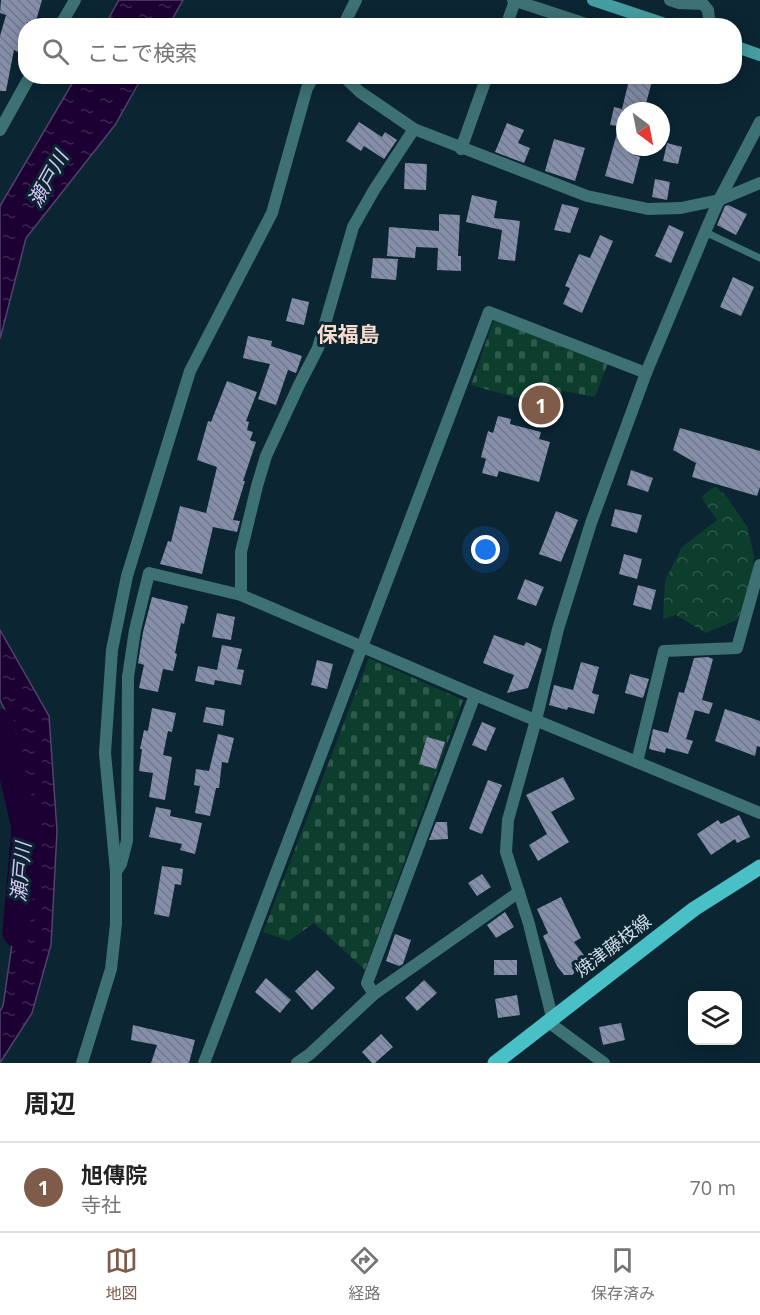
<!DOCTYPE html>
<html lang="ja">
<meta charset="utf-8">
<style>
:root{--surface:#fff;--page:#f2f2f2;--text:#222;--muted:#767676;--line:#e0e0e0;--accent:#7f5c4a}
body{margin:0;font-family:"Open Sans","Noto Sans JP",sans-serif;background:var(--page);color:var(--text)}
.controls{position:absolute;right:18px;bottom:18px;display:grid;overflow:hidden;border-radius:12px;box-shadow:0 3px 15px #0003}
.controls button{width:54px;height:54px;display:grid;place-items:center;padding:0;border:0;border-bottom:2px solid var(--line);background:var(--surface);color:var(--text);font:30px sans-serif}
.compass{position:absolute;left:616px;top:102px;width:54px;height:54px;border-radius:50%;background:var(--surface);box-shadow:0 3px 15px #0003;rotate:148deg}
.you{position:absolute;left:486px;top:550px;width:21px;height:21px;margin:-15px;border:4px solid #fff;border-radius:50%;background:#1a73e8;box-shadow:0 0 0 9px #1a73e833}
.badge{display:grid;place-items:center;width:39px;height:39px;border-radius:50%;background:var(--accent);color:#fff;font-size:20px;font-weight:700}
.pin{position:absolute;translate:-50% -50%;border:3px solid #fff;box-shadow:0 2px 6px #0006}
.list{margin:0;padding:0;list-style:none}
h2{display:flex;justify-content:space-between;align-items:center;height:78px;margin:0;padding:0 24px;font-size:26px}
h2 small{font-size:20px;font-weight:400;color:var(--muted)}
.list li{display:grid;grid-template-columns:39px 1fr auto;gap:18px;align-items:center;box-sizing:border-box;height:90px;padding:0 24px;border-top:2px solid var(--line)}
.list b{display:block;font-size:22px;white-space:nowrap}
.list p{margin:0;font-size:20px;white-space:nowrap;color:var(--muted)}
.list em{font-size:20px;font-style:normal;color:var(--muted)}
.icon{flex:none;width:33px;height:33px;fill:none;stroke:currentColor;stroke-width:2;stroke-linecap:round;stroke-linejoin:round}
.map{position:relative;flex:none;width:760px;height:1063px;overflow:hidden}
.search{position:absolute;background:var(--surface);box-shadow:0 3px 15px #0003;left:18px;right:18px;top:18px;height:66px;display:flex;align-items:center;gap:15px;box-sizing:border-box;padding:0 21px;border-radius:24px;color:var(--muted);font-size:22px}
.sheet{height:168px;background:var(--surface)}
nav{display:flex;justify-content:space-around;align-items:center;box-sizing:border-box;height:84px;border-top:2px solid var(--line);background:var(--surface);font-size:16px;color:var(--muted)}
nav a{display:grid;justify-items:center;gap:3px}
nav .on{color:var(--accent)}
.map>svg:first-child{display:block}
.forest{fill:url(#forest-crowns)}
.cemetery{fill:url(#cemetery-stones)}
.water{fill:url(#water-ripples);stroke:#52436a;stroke-width:1.5}
.lines{fill:none;stroke-linecap:round;stroke-linejoin:round}
.river{stroke:#1c0034;stroke-width:27}
.building{fill:url(#building-back-hatch)}
.service{stroke:#3d7173;stroke-width:7}
.minor{stroke:#3d7173;stroke-width:12}
.secondary{stroke:#459da1;stroke-width:12}
.primary{stroke:#49c0c5;stroke-width:15}
.labels{text-anchor:middle;stroke-width:6;stroke-linejoin:round;paint-order:stroke}
.street-label{font-size:18px;fill:#cfdee7;stroke:#0b2533}
.water-label{font-size:20px;font-style:italic;fill:#d7c6f1;stroke:#0b2533}
.quarter-label{font-size:21px;font-weight:bold;fill:#fadbcc;stroke:#0b2533}
</style>
<div class="map">
<svg width="760" height="1063" viewBox="0 0 760 1063">
<defs>
<pattern id="forest-crowns" width="20" height="18" patternUnits="userSpaceOnUse" patternTransform="scale(1.5)"><rect width="20" height="18" fill="#0d3d2c"/><path d="M2 6a3 3 0 1 1 6 0M12 15a3 3 0 1 1 6 0" fill="none" stroke="#2f594b"/></pattern>
<pattern id="cemetery-stones" width="16" height="16" patternUnits="userSpaceOnUse" patternTransform="scale(1.5)"><rect width="16" height="16" fill="#0d3d2c"/><path d="M2 7V4a2 2 0 0 1 4 0v3zM10 15v-3a2 2 0 0 1 4 0v3z" fill="#2f594b"/></pattern>
<pattern id="water-ripples" width="26" height="14" patternUnits="userSpaceOnUse" patternTransform="scale(1.5)"><rect width="26" height="14" fill="#1c0034"/><path d="M2 4q2-2 4 0t4 0M15 11q2-2 4 0t4 0" fill="none" stroke="#3c2551"/></pattern>
<pattern id="building-back-hatch" width="6" height="6" patternUnits="userSpaceOnUse" patternTransform="scale(1.5)"><rect width="6" height="6" fill="#858faa"/><path d="M-1 5l2 2M0 0l6 6M5-1l2 2" fill="none" stroke="#70788c"/></pattern>
</defs>
<rect width="100%" height="100%" fill="#0b2533"/>
<!-- forest -->
<polygon class="forest" points="715,486 727,497 748,528 754,557 750,594 737,620 706,633 676,615 663,619 665,580 682,547 717,520 701,497"/>
<!-- cemetery -->
<g class="cemetery">
<polygon points="494,319 608,363 595,397 563,391 553,408 471,385"/>
<polygon points="369,658 463,700 365,970 314,923 289,941 263,932"/>
</g>
<!-- water -->
<g class="water">
<polygon points="119,0 183,0 169,25 105,25"/>
<polygon points="76,77 142,77 115,125 26,238 0,339 0,206"/>
<polygon points="0,630 49,716 57,831 51,945 32,1013 0,1063 0,1011 3,1006 31,814 15,730 0,700"/>
</g>
<g class="lines">
<!-- river -->
<polyline class="river" points="0,722 25,827 16,933"/>
</g>
<!-- building -->
<g class="building">
<polygon points="1,0 42,0 35,24 27,22 18,52 14,50 6,91 0,91 0,36 6,15 0,13"/>
<polygon points="630,76 652,81 644,111 625,111 625,147 636,147 634,155 640,157 633,184 605,176 619,126 610,125 614,107 622,109"/>
<polygon points="359,122 382,137 385,132 397,140 384,159 364,146 361,151 346,141"/>
<polygon points="507,123 524,130 518,143 530,148 524,163 495,152"/>
<polygon points="554,139 585,148 575,181 545,171"/>
<polygon points="667,143 682,147 678,164 663,161"/>
<polygon points="405,163 427,164 426,190 404,189"/>
<polygon points="655,179 670,182 667,200 652,197"/>
<polygon points="472,195 497,201 494,218 520,221 515,261 498,259 502,230 466,222"/>
<polygon points="562,204 579,208 570,233 554,230"/>
<polygon points="728,205 747,214 736,235 717,225 725,206"/>
<polygon points="439,214 460,215 458,256 461,256 461,271 437,270 438,248 416,247 415,258 387,256 389,227 439,231"/>
<polygon points="669,225 684,232 671,263 655,256"/>
<polygon points="600,235 613,241 582,313 563,304 570,288 565,286 579,254 590,258"/>
<polygon points="373,258 398,259 396,280 371,278"/>
<polygon points="733,277 754,287 741,316 720,307"/>
<polygon points="292,298 309,302 304,325 286,321"/>
<polygon points="248,336 272,341 271,346 302,356 296,373 288,370 276,405 258,399 270,364 243,358"/>
<polygon points="227,381 257,392 246,421 249,422 247,430 253,432 250,440 256,442 243,481 245,481 233,520 240,521 237,532 213,527 202,574 160,564 168,541 171,542 180,506 206,513 217,467 197,460 208,421 211,422"/>
<polygon points="498,416 511,419 510,424 541,432 539,439 550,442 539,482 499,471 497,477 482,473 486,459 481,457 488,431 493,433"/>
<polygon points="680,428 760,451 760,487 757,496 692,477 696,463 673,450"/>
<polygon points="631,470 653,478 648,492 627,485"/>
<polygon points="615,509 642,515 637,533 611,526"/>
<polygon points="556,511 578,520 561,562 539,554"/>
<polygon points="624,554 642,559 637,579 619,574"/>
<polygon points="525,579 544,587 536,606 517,599"/>
<polygon points="638,585 656,590 651,610 633,605"/>
<polygon points="152,597 188,606 184,624 181,623 175,653 177,654 173,671 163,669 158,692 139,688 144,665 138,663 143,632"/>
<polygon points="217,613 235,617 231,640 212,637"/>
<polygon points="494,635 524,646 526,642 542,649 528,688 507,693 514,675 483,663"/>
<polygon points="222,645 242,649 237,669 244,670 241,685 215,680 214,685 195,681 198,666 217,670"/>
<polygon points="708,657 713,659 702,700 713,703 709,714 695,710 686,739 693,741 688,754 666,748 665,753 649,749 653,729 668,733 679,692 684,693 694,658"/>
<polygon points="317,660 333,664 327,689 311,685"/>
<polygon points="581,662 599,667 592,693 599,695 594,714 568,707 567,710 549,705 554,685 573,690"/>
<polygon points="630,674 649,679 643,698 625,693"/>
<polygon points="206,707 225,710 223,726 203,722"/>
<polygon points="152,708 176,713 172,732 168,731 163,755 172,757 165,800 149,797 153,773 139,771 142,749 140,749 144,730 148,731"/>
<polygon points="725,709 760,721 760,747 757,746 755,756 715,741"/>
<polygon points="482,722 496,728 486,751 472,745"/>
<polygon points="218,734 234,738 228,763 222,762 219,788 216,788 210,816 195,813 200,786 194,785 196,769 209,771"/>
<polygon points="427,737 445,742 436,769 419,764"/>
<polygon points="563,777 575,799 551,812 569,842 538,861 529,845 547,834 526,795"/>
<polygon points="488,780 502,785 482,834 469,829"/>
<polygon points="156,807 171,810 170,816 202,823 195,854 180,850 182,844 149,837"/>
<polygon points="739,815 750,837 737,843 735,839 711,855 697,834 718,820 721,824"/>
<polygon points="436,822 447,822 448,839 429,840"/>
<polygon points="162,866 183,869 181,885 175,884 169,917 154,914"/>
<polygon points="482,874 491,887 477,896 468,883"/>
<polygon points="561,897 581,938 574,942 589,962 572,975 564,975 557,966 543,936 548,933 537,909"/>
<polygon points="505,912 514,927 496,938 487,925"/>
<polygon points="395,934 411,940 403,964 399,966 386,961"/>
<rect x="494" y="960" width="23" height="15"/>
<polygon points="317,970 335,988 312,1010 295,991"/>
<polygon points="266,978 291,1000 280,1013 255,992"/>
<polygon points="424,980 437,993 417,1011 405,998"/>
<polygon points="517,995 520,1015 498,1018 495,999"/>
<polygon points="621,1023 625,1040 603,1045 599,1027"/>
<polygon points="133,1025 195,1040 189,1063 151,1063 157,1045 131,1040"/>
<polygon points="381,1034 393,1047 375,1063 372,1063 362,1052"/>
</g>
<g class="lines">
<!-- service -->
<polyline class="service" points="705,232 760,258"/>
<!-- minor -->
<g class="minor">
<polyline points="513,0 592,26"/>
<polyline points="670,0 679,3 703,4 708,10 710,26"/>
<polyline points="60,26 75,0"/>
<polyline points="343,26 356,0"/>
<polyline points="506,26 515,1"/>
<polyline points="343,76 360,92 414,129 587,196 648,209 681,208 719,200 760,183"/>
<polyline points="0,130 30,76"/>
<polyline points="461,149 487,76"/>
<polyline points="241,595 241,552 257,486 266,456 299,385 318,348 353,227 374,190 414,129"/>
<polyline points="637,762 664,651 737,648 760,565"/>
<polyline points="117,870 121,864 127,841 128,677 135,630 149,573 241,595 475,695 760,813"/>
<polyline points="374,994 367,983 475,695"/>
<polyline points="552,1017 529,924 506,852 508,820 536,720 558,629 591,523 646,373 705,232 719,200 760,122"/>
<polyline points="547,1021 604,1063"/>
<polyline points="82,1063 111,969 116,924 116,872 105,753 112,650 127,576 190,371 272,213 307,88 314,76"/>
<polyline points="204,1063 489,312 646,373"/>
<polyline points="297,1063 310,1054 374,994 519,892"/>
</g>
<!-- secondary -->
<g class="secondary">
<polyline points="593,0 671,26"/>
<polyline points="734,46 760,55"/>
</g>
<!-- primary -->
<polyline class="primary" points="495,1063 694,909 760,867"/>
</g>
<g class="labels">
<!-- street labels -->
<g class="street-label">
<text transform="translate(613 946) rotate(-37)" y="6">焼津藤枝線</text>
</g>
<!-- water labels -->
<g class="water-label">
<text transform="translate(48 179) rotate(-61)" y="7">瀬戸川</text>
<text transform="translate(21 872) rotate(-85)" y="7">瀬戸川</text>
</g>
<!-- quarter labels -->
<g class="quarter-label">
<text x="348" y="342">保福島</text>
</g>
</g>
</svg>
<div class="controls">
<button><svg class="icon" aria-label="layers" viewBox="0 0 24 24"><path d="M12 4l9 5-9 5-9-5zM3 14l9 5 9-5"/></svg></button>
</div>
<svg class="compass" viewBox="-18 -18 36 36"><path d="M0-13l5 13h-10z" fill="#e53935"/><path d="M0 13l5-13h-10z" fill="#767676"/></svg>
<div class="you"></div>
<div class="pin badge" style="left:541px;top:405px">1</div>
<div class="search"><svg class="icon" aria-label="search" viewBox="0 0 24 24"><circle cx="10" cy="10" r="6"/><path d="M15 15l6 6"/></svg>ここで検索</div>
</div>
<section class="sheet">
<h2>周辺<small></small></h2>
<ul class="list">
<li><span class="badge">1</span><div><b>旭傳院</b><p>寺社</p></div><em>70 m</em></li>
</ul>
</section>
<nav>
<a class="on"><svg class="icon" aria-label="map" viewBox="0 0 24 24"><path d="M3 6l6-2 6 2 6-2v14l-6 2-6-2-6 2zM9 4v14M15 6v14"/></svg>地図</a>
<a><svg class="icon" aria-label="directions" viewBox="0 0 24 24"><path d="M12 3l9 9-9 9-9-9zM9 14v-3h6M13 9l2 2-2 2"/></svg>経路</a>
<a><svg class="icon" aria-label="saved" viewBox="0 0 24 24"><path d="M7 4h10v16l-5-4-5 4z"/></svg>保存済み</a>
</nav>
